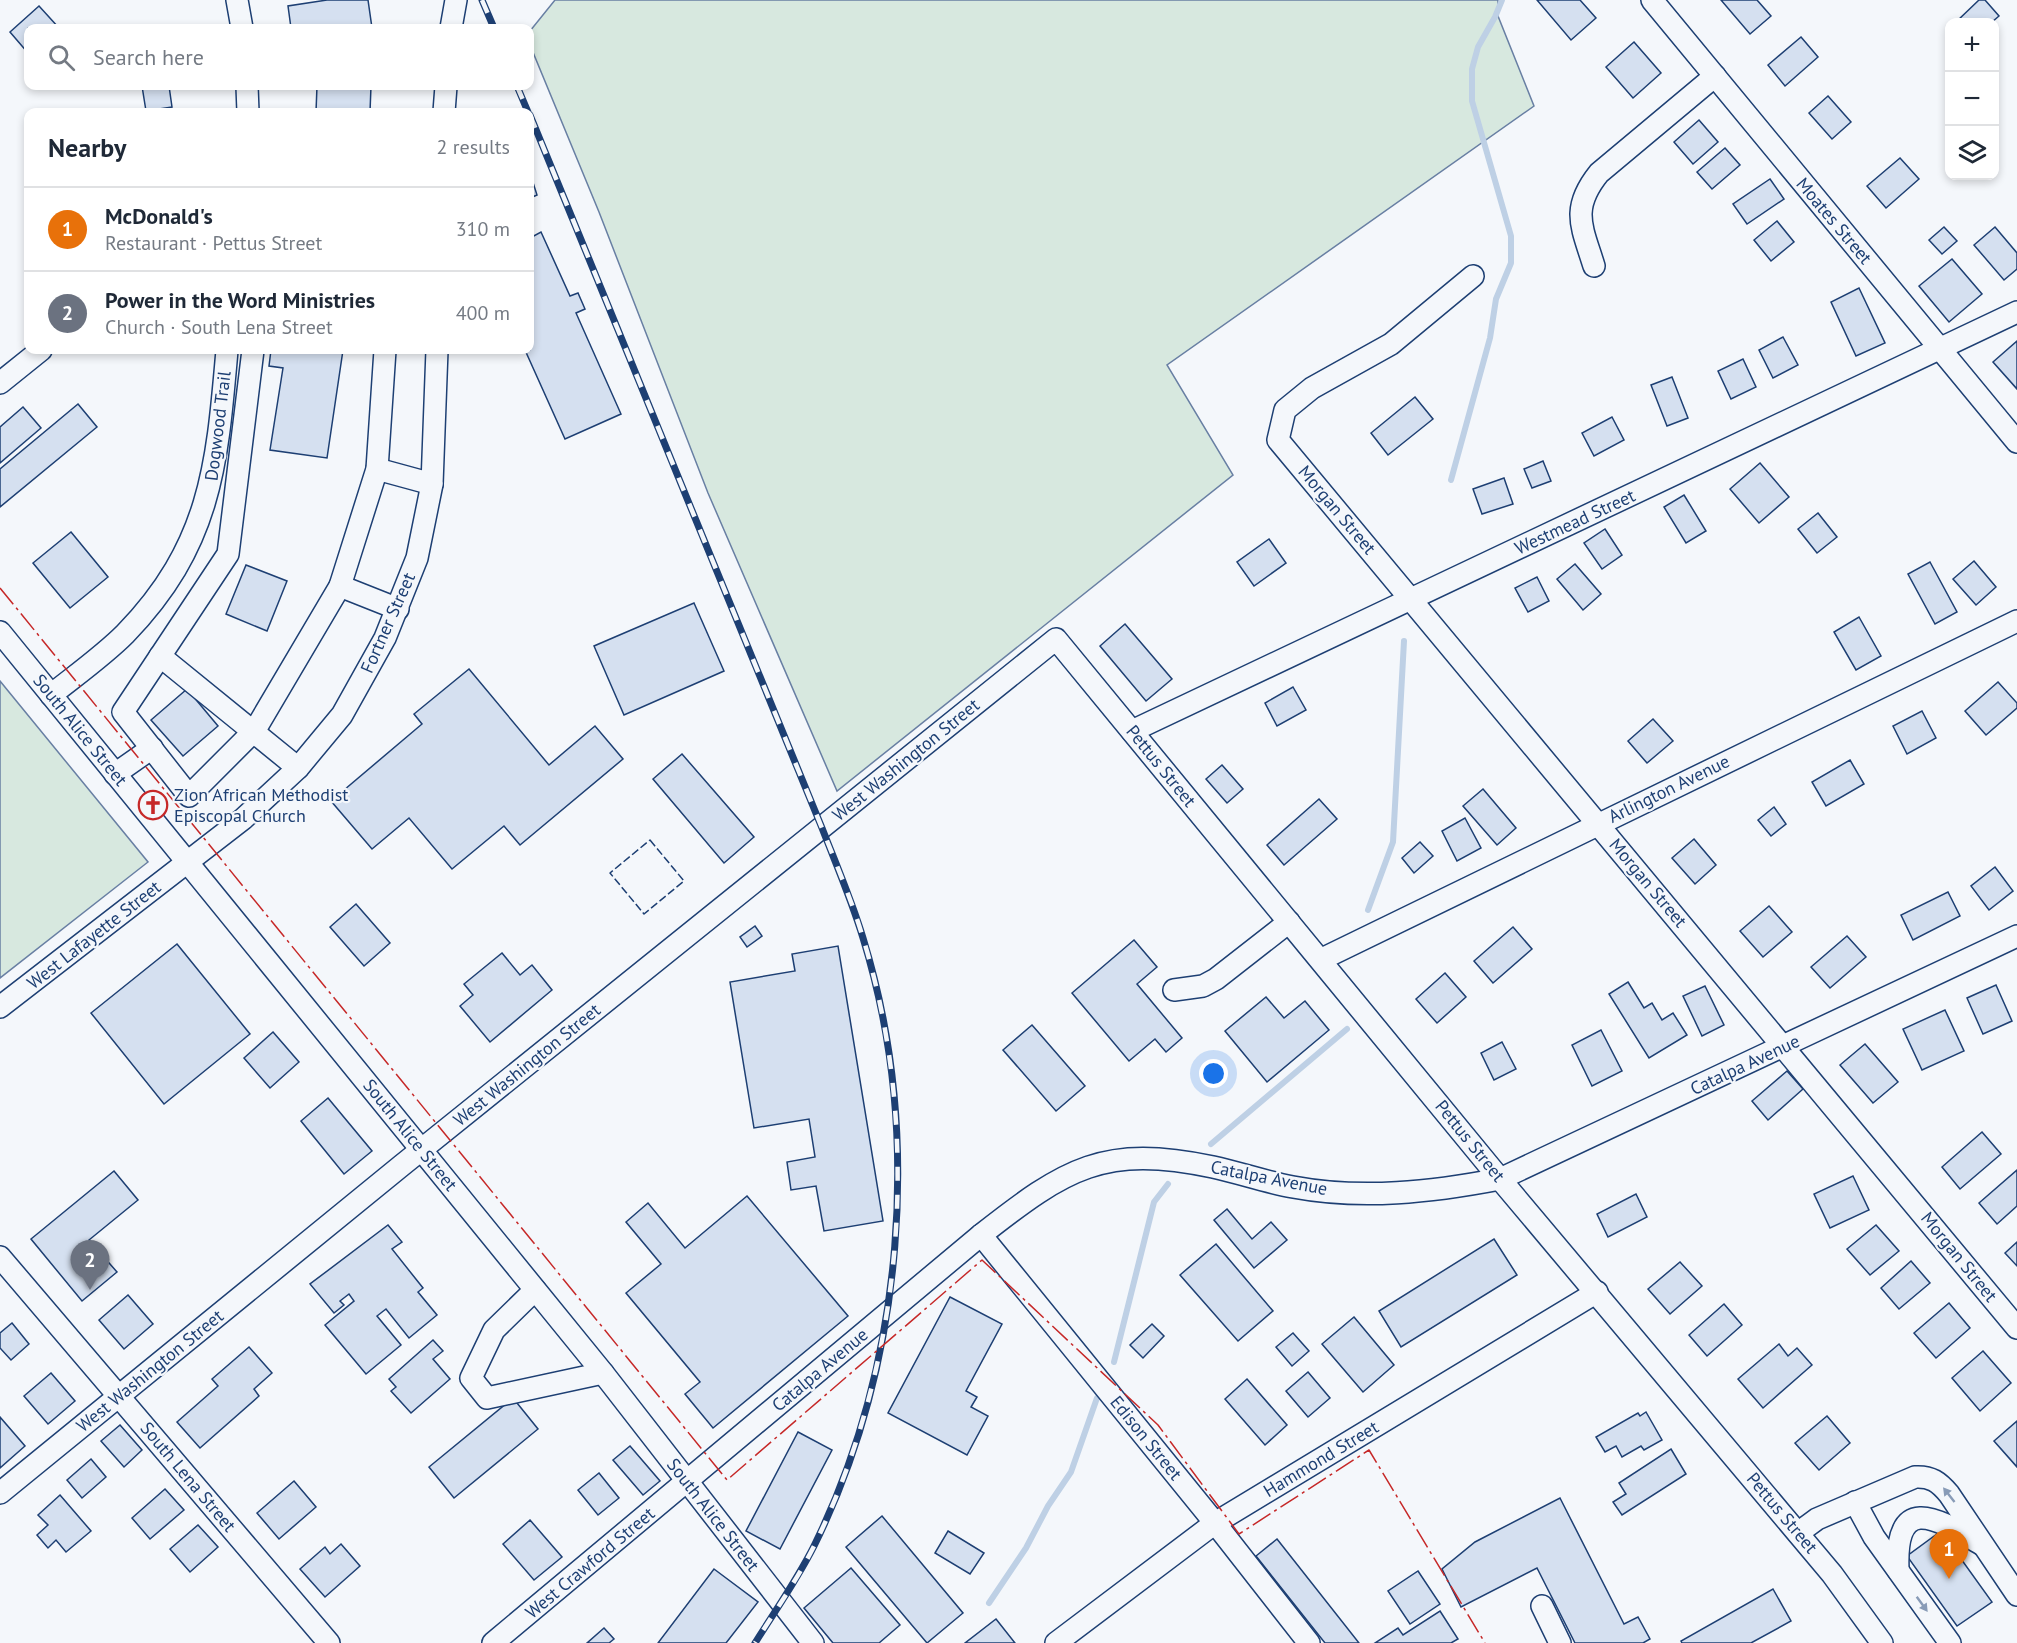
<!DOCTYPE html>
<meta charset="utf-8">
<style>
:root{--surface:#fff;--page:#f6f6f7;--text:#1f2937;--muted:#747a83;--line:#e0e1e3;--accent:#0f766e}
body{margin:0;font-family:"PT Sans",sans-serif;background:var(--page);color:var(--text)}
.controls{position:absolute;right:18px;top:18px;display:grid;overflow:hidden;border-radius:12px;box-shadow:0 3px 9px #0003}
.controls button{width:54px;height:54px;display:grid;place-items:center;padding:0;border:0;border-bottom:2px solid var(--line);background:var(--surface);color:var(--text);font:30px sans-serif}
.you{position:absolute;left:1214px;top:1074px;width:21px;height:21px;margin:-15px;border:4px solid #fff;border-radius:50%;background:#1a73e8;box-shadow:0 0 0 9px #1a73e833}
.badge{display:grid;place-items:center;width:39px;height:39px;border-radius:50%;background:var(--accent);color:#fff;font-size:20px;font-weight:700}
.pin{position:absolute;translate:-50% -50px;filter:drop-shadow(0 2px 3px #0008)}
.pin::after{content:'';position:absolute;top:32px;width:21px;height:18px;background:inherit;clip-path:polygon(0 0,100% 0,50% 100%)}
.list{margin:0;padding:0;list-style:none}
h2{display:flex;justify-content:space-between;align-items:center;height:78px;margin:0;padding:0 24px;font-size:26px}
h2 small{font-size:20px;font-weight:400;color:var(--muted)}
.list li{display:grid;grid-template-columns:39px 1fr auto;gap:18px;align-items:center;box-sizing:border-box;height:84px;padding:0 24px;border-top:2px solid var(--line)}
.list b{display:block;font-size:22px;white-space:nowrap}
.list p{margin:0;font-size:20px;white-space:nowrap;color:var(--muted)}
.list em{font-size:20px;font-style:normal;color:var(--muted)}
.icon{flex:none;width:33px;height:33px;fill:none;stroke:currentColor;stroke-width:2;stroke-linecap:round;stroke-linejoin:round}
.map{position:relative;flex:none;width:2017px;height:1643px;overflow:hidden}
.search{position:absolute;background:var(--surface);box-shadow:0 3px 9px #0003;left:24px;top:24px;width:510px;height:66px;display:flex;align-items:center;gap:15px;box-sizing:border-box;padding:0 21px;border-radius:12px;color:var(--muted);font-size:22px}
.panel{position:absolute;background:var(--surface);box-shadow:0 3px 9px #0003;left:24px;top:108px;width:510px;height:246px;border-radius:12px}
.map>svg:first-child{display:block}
.green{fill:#d7e8df;stroke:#687fa3;stroke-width:1.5}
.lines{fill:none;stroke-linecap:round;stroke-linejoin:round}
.stream{stroke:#bed0e5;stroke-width:6}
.building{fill:#d5e0f0;stroke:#1d3f73;stroke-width:1.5}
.minor-casing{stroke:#1d3f73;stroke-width:24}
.minor{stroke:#f4f7fb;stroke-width:21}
.rail-casing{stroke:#1d3f73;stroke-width:7}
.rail{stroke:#f4f7fb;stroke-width:4.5;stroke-dasharray:14;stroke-linecap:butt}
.fence{stroke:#1d3f73;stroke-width:1.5;stroke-dasharray:8 3;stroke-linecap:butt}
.power{stroke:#c62828;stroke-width:1.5;stroke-dasharray:21 4.5 3 4.5;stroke-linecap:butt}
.oneway{fill:#889bb7}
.labels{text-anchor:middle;stroke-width:4.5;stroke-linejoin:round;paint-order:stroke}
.street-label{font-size:18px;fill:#1d3f73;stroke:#f4f7fb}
.poi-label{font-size:18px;fill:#1d3f73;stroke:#f4f7fb;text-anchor:start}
</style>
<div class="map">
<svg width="2017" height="1643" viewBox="0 0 2017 1643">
<rect width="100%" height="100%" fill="#f4f7fb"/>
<!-- green -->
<g class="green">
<polygon points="555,0 1498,0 1498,16 1534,106 1167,365 1233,475 837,791 708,493 599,212 530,45 530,31"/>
<polygon points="0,681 148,862 0,978"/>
</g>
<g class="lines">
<!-- stream -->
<g class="stream">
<polyline points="1451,480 1490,338 1496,299 1511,263 1511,236 1472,101 1472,69 1478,47 1495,17 1502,0"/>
<polyline points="1368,910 1393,842 1404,641"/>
<polyline points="1211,1144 1347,1029"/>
<polyline points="1114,1362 1154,1202 1168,1184"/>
<polyline points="989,1603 1026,1548 1048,1506 1071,1472 1097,1398"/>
</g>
</g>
<!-- building -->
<g class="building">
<polygon points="327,0 368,0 372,28 291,28 288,6"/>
<polygon points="1537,0 1580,0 1596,18 1571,40"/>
<polygon points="1721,0 1757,0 1771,16 1750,34"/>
<polygon points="1979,0 1985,0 1999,16 1992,22 1956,22"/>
<polygon points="39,6 59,28 28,28 28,53 10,32"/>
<polygon points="1801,37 1818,57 1785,86 1768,65"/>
<polygon points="1634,42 1661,73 1633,98 1606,67"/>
<polygon points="142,86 169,86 172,107 146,111"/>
<polygon points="317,86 371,86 370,112 316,112"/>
<polygon points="1828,96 1851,122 1832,139 1809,113"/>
<polygon points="1699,120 1718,142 1693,164 1674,142"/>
<polygon points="1725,148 1740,165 1712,189 1697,172"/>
<polygon points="1900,158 1919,179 1886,208 1867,186"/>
<polygon points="530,173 537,195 530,198"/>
<polygon points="1770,179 1784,199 1747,224 1733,204"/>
<polygon points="1777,221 1794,242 1771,261 1754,240"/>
<polygon points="1944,227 1957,241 1942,254 1929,240"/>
<polygon points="1995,227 2017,253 2017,269 2004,280 1974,245"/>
<polygon points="541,232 570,296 578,293 585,309 576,313 621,414 565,439 525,350 530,350 530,238"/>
<polygon points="1952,259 1982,294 1949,322 1919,286"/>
<polygon points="1859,288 1885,343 1856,356 1831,302"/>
<polygon points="1783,337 1798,365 1773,378 1759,350"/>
<polygon points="2017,341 2017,389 1993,362"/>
<polygon points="271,350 343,350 327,458 270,450 283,368 269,366"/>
<polygon points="1743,359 1756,387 1731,399 1718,371"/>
<polygon points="1672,377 1688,418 1667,426 1651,385"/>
<polygon points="1415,397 1433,419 1388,455 1371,433"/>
<polygon points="78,404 97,427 0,507 0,469"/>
<polygon points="23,407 41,428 0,463 0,427"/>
<polygon points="1612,417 1624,440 1594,456 1582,433"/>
<polygon points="1543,461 1551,481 1532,488 1524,469"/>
<polygon points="1760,463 1789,497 1759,523 1730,489"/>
<polygon points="1504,478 1513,504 1482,514 1473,489"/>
<polygon points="1684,495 1706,531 1686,543 1664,507"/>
<polygon points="1818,513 1837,537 1817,553 1798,529"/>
<polygon points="1605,529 1622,555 1602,569 1584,543"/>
<polygon points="71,532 108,577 70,608 33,563"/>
<polygon points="1269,539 1286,563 1254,586 1237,562"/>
<polygon points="1974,561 1996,587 1976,605 1953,579"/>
<polygon points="1930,562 1957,612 1935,624 1908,574"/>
<polygon points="1575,564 1601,594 1583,610 1557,579"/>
<polygon points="246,565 287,581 267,631 226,614"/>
<polygon points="1537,577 1549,601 1528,612 1515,588"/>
<polygon points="694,603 724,671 624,715 594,646"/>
<polygon points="1859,617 1881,656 1856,670 1834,632"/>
<polygon points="1125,624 1172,679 1146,701 1100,646"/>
<polygon points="469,669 549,765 595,726 623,759 520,845 504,826 452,869 409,818 372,849 331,801 422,724 414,714"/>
<polygon points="1998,682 2017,703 2017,708 1986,735 1965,711"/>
<polygon points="1293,687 1306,710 1277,726 1265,703"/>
<polygon points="187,689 218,726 183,756 151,720"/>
<polygon points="1922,711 1936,738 1907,754 1893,726"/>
<polygon points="1653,719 1673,741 1647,763 1628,741"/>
<polygon points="682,754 754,837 724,863 653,779"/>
<polygon points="1850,760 1864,784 1826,806 1812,782"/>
<polygon points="1222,765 1243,789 1227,803 1206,779"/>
<polygon points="1483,789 1516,828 1497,845 1463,806"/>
<polygon points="1319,799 1337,819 1284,865 1267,845"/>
<polygon points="1774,807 1786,824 1771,836 1758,820"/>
<polygon points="1465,818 1481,848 1457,861 1442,831"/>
<polygon points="1694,839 1716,865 1695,884 1672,858"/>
<polygon points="1420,842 1433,856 1414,873 1402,858"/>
<polygon points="1995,867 2013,891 1989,910 1971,886"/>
<polygon points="1948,892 1960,916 1913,940 1901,915"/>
<polygon points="356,904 390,943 364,966 330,927"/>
<polygon points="1769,906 1792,932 1763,957 1740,931"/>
<polygon points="755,926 762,936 747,947 740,937"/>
<polygon points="1513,927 1532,949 1493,983 1474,961"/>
<polygon points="1847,936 1866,957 1830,988 1811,967"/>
<polygon points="1134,940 1157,967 1137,984 1182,1038 1166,1052 1155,1039 1129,1061 1072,993"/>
<polygon points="177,944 250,1034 164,1104 91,1013"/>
<polygon points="838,946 883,1221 824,1231 816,1186 791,1190 787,1162 815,1157 809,1119 754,1128 730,982 795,971 792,954"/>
<polygon points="502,953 520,975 532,965 552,990 490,1042 460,1006 473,995 464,984"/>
<polygon points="1445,973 1466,997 1437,1023 1416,999"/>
<polygon points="1628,982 1644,1008 1652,1003 1662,1020 1673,1013 1687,1035 1649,1058 1609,994"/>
<polygon points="1996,985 2012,1021 1983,1034 1967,998"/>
<polygon points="1705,986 1724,1025 1702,1036 1683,996"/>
<polygon points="1266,997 1284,1018 1305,1001 1329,1030 1267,1082 1225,1031"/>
<polygon points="1945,1010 1964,1051 1922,1070 1903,1029"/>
<polygon points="1032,1025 1085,1086 1056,1111 1003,1050"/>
<polygon points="1601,1030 1622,1071 1592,1086 1572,1045"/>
<polygon points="273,1032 299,1062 270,1088 244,1058"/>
<polygon points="1502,1042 1516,1069 1494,1080 1481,1053"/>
<polygon points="1865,1044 1898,1082 1873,1103 1840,1065"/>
<polygon points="1787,1071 1803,1089 1768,1120 1752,1101"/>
<polygon points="328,1098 372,1151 344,1174 301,1121"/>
<polygon points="1982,1132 2001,1154 1960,1189 1942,1167"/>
<polygon points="2017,1170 2017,1206 1997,1224 1979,1203"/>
<polygon points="114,1171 138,1200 89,1240 117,1272 82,1301 31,1239"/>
<polygon points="1853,1176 1869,1210 1830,1228 1814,1194"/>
<polygon points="1636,1194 1647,1217 1608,1237 1597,1214"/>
<polygon points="747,1196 848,1316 713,1428 685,1394 700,1382 626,1293 661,1264 626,1222 648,1203 685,1248"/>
<polygon points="1227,1209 1252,1239 1271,1222 1287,1240 1254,1268 1214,1220"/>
<polygon points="388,1225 402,1242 392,1249 423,1288 418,1292 437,1315 409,1338 386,1309 377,1316 401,1345 366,1374 325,1325 354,1301 349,1294 340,1301 344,1305 334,1313 310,1284"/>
<polygon points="1876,1225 1899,1251 1870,1275 1847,1249"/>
<polygon points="1494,1239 1517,1275 1401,1347 1379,1311"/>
<polygon points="2017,1242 2017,1266 2005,1253"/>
<polygon points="1216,1244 1273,1311 1238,1341 1180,1275"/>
<polygon points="1911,1261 1930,1283 1899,1309 1881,1288"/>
<polygon points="1680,1262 1702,1286 1670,1314 1648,1289"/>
<polygon points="128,1295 153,1324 124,1349 99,1320"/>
<polygon points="950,1297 1002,1324 966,1391 977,1397 971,1407 988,1416 967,1455 888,1413"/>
<polygon points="1949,1303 1970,1328 1936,1358 1914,1333"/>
<polygon points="1724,1304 1742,1325 1707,1356 1689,1335"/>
<polygon points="1354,1317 1394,1365 1363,1392 1322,1344"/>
<polygon points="12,1323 29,1344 11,1360 0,1348 0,1333"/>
<polygon points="1152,1324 1164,1336 1143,1358 1130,1345"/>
<polygon points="1293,1333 1309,1351 1292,1366 1276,1347"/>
<polygon points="433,1340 443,1351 433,1359 450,1379 411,1413 391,1391 396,1387 389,1379"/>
<polygon points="1779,1344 1788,1356 1797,1348 1812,1365 1763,1408 1738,1379"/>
<polygon points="249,1347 272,1373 254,1389 259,1396 200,1448 177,1422 218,1386 212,1379"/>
<polygon points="1983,1351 2011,1383 1980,1411 1952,1378"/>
<polygon points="1308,1372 1330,1398 1308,1417 1286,1391"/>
<polygon points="51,1373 75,1401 48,1424 24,1396"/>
<polygon points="1247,1379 1287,1425 1265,1445 1225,1399"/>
<polygon points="513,1398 538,1429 454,1498 429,1467"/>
<polygon points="1646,1412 1662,1440 1644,1450 1641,1446 1622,1457 1616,1446 1605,1452 1596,1437 1638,1413 1640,1416"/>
<polygon points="1827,1416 1850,1443 1819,1470 1795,1443"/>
<polygon points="0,1417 25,1446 0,1468"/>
<polygon points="2017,1421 2017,1467 1994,1441"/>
<polygon points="120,1425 142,1450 124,1467 101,1441"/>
<polygon points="798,1432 832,1450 780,1549 746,1531"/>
<polygon points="630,1446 660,1481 643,1495 613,1460"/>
<polygon points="1671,1449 1686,1474 1622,1515 1613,1502 1626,1494 1619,1483"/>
<polygon points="91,1459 106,1477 82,1498 67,1480"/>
<polygon points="599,1473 619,1498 598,1515 578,1490"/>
<polygon points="294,1481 316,1507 279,1539 257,1513"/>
<polygon points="165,1489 184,1510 150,1539 132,1518"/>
<polygon points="60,1495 91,1531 66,1552 56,1540 48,1548 37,1535 48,1525 38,1515"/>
<polygon points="1560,1498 1624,1624 1638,1617 1650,1639 1643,1643 1575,1643 1537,1568 1461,1607 1442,1569 1475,1542"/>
<polygon points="882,1516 963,1613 927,1643 846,1547"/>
<polygon points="530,1520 562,1557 534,1580 503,1544"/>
<polygon points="198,1525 218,1547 190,1572 170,1549"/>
<polygon points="948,1531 984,1553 970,1574 935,1553"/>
<polygon points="1941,1531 1992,1602 1957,1626 1907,1556"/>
<polygon points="1277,1539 1359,1643 1325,1643 1256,1556"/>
<polygon points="341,1544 360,1566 325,1597 300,1569 325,1547 330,1554"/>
<polygon points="851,1568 900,1625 879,1643 833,1643 804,1608"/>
<polygon points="714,1569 758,1602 726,1643 658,1643"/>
<polygon points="1418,1571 1440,1604 1410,1624 1388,1591"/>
<polygon points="1773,1589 1791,1621 1751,1643 1682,1643 1681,1641"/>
<polygon points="1440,1611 1458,1639 1451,1643 1375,1643 1398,1628 1403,1635"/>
<polygon points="996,1619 1015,1643 965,1643"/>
<polygon points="604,1628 614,1639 609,1643 587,1643"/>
</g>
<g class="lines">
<!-- minor casing -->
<g class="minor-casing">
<g id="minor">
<polyline points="237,0 242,28"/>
<polyline points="1652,0 2017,442"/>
<polyline points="451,28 456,0"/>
<polyline points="247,86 248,112"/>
<polyline points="444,112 446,86"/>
<path d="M1594 266C1582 227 1570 209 1599 173L1715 76"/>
<polyline points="1473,276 1391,344 1312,388 1285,410 1278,440 2017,1328"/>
<polyline points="253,350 228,554 123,712 189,796 255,730 340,586 377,469 385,350"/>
<polyline points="0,383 41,350"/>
<polyline points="377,469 432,484"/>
<polyline points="340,586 398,609"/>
<polyline points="0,632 603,1373 813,1643"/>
<polyline points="160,656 298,768"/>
<path d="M51 695C76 675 103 656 125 634 211 545 217 466 227 350"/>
<polyline points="1132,731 2017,312"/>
<polyline points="115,774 152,748"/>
<polyline points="1322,959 2017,621"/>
<polyline points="1174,990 1203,986 1216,979 1289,922"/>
<polyline points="0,1007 243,819 298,768 342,715 385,638 417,558 432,484 437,350"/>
<polyline points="981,1235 1215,1523 1309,1643"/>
<polyline points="0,1257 329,1643"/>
<polyline points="535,1290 494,1330 471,1378 487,1398 603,1373"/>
<polyline points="0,1493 401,1166 1056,639 1500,1179 1832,1574 1882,1643"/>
<polyline points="1855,1502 1874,1537 1950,1643"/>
<path d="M1798 1533 1817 1519 1915 1477C1931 1476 1939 1482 1949 1494L2017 1595"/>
<path d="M1898 1570C1895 1492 1936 1518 1981 1544"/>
<polyline points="1542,1606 1560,1643"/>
<path d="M493 1643 981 1235C1066 1168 1104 1144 1213 1167 1240 1173 1266 1182 1293 1187 1362 1200 1432 1192 1500 1179L2017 936"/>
<polyline points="1056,1643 1215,1523 1597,1292"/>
</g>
</g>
<!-- minor -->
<use href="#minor" class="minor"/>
<!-- rail casing -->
<g class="rail-casing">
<g id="rail">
<polyline points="482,0 494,28"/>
<polyline points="517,86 528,112"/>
<path d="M530 115 822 828C836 864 852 901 863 938 923 1133 904 1363 814 1546 797 1580 775 1611 755 1643"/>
</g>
</g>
<!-- rail -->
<use href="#rail" class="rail"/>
<!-- fence -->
<polygon class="fence" points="650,840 684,881 644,914 610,873"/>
<!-- power -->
<polyline class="power" points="0,588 727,1480 982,1260 1158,1425 1239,1534 1369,1450 1485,1643"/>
</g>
<!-- one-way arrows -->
<defs><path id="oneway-solid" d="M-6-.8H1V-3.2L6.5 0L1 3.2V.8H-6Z" transform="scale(1.5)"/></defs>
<g class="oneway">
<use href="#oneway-solid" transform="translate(1949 1495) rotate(-128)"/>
<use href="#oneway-solid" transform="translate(1922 1604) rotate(54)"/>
</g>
<!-- icons -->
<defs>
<g id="church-ring" transform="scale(1.5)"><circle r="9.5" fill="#f4f7fb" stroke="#c62828" stroke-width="1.5"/><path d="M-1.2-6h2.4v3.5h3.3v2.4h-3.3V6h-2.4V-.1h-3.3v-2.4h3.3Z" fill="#c62828"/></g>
</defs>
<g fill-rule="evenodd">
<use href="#church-ring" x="153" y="805"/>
</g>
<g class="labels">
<!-- street labels -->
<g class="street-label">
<text transform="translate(1834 221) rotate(50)" y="6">Moates Street</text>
<text transform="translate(218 426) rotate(-83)" y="6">Dogwood Trail</text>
<text transform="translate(1337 510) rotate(50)" y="6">Morgan Street</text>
<text transform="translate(1575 522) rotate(-25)" y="6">Westmead Street</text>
<text transform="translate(388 623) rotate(-66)" y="6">Fortner Street</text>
<text transform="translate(80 730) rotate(51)" y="6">South Alice Street</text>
<text transform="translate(906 760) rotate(-39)" y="6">West Washington Street</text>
<text transform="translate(1161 766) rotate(51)" y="6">Pettus Street</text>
<text transform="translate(1669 789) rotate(-26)" y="6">Arlington Avenue</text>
<text transform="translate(1648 883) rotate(50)" y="6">Morgan Street</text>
<text transform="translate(94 935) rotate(-38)" y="6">West Lafayette Street</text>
<text transform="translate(527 1065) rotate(-39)" y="6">West Washington Street</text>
<text transform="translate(1745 1065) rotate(-25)" y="6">Catalpa Avenue</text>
<text transform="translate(410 1135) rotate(51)" y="6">South Alice Street</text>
<text transform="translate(1470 1141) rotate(51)" y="6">Pettus Street</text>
<text transform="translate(1269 1178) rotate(11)" y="6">Catalpa Avenue</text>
<text transform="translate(1959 1257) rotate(51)" y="6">Morgan Street</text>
<text transform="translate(820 1370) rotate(-40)" y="6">Catalpa Avenue</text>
<text transform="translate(150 1371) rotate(-39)" y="6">West Washington Street</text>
<text transform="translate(1146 1438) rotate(51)" y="6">Edison Street</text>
<text transform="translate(1321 1459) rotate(-31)" y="6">Hammond Street</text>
<text transform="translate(188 1477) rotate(50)" y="6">South Lena Street</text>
<text transform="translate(1782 1513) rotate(50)" y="6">Pettus Street</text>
<text transform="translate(713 1515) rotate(52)" y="6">South Alice Street</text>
<text transform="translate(590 1563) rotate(-40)" y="6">West Crawford Street</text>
</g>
<!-- poi labels -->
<g class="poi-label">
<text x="174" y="801">Zion African Methodist<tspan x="174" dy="21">Episcopal Church</tspan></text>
</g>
</g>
</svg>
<div class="controls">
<button>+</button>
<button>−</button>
<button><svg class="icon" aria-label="layers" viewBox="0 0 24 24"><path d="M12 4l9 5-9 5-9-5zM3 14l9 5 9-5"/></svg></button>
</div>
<div class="you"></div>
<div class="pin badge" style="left:1949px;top:1579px;background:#e8710a">1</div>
<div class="pin badge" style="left:90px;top:1290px;background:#6b7280">2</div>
<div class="search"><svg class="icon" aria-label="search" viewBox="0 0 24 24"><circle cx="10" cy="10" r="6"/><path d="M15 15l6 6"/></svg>Search here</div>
<section class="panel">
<h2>Nearby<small>2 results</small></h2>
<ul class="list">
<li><span class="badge" style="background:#e8710a">1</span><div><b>McDonald's</b><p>Restaurant · Pettus Street</p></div><em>310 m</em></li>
<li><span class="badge" style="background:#6b7280">2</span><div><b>Power in the Word Ministries</b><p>Church · South Lena Street</p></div><em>400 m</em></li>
</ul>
</section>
</div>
